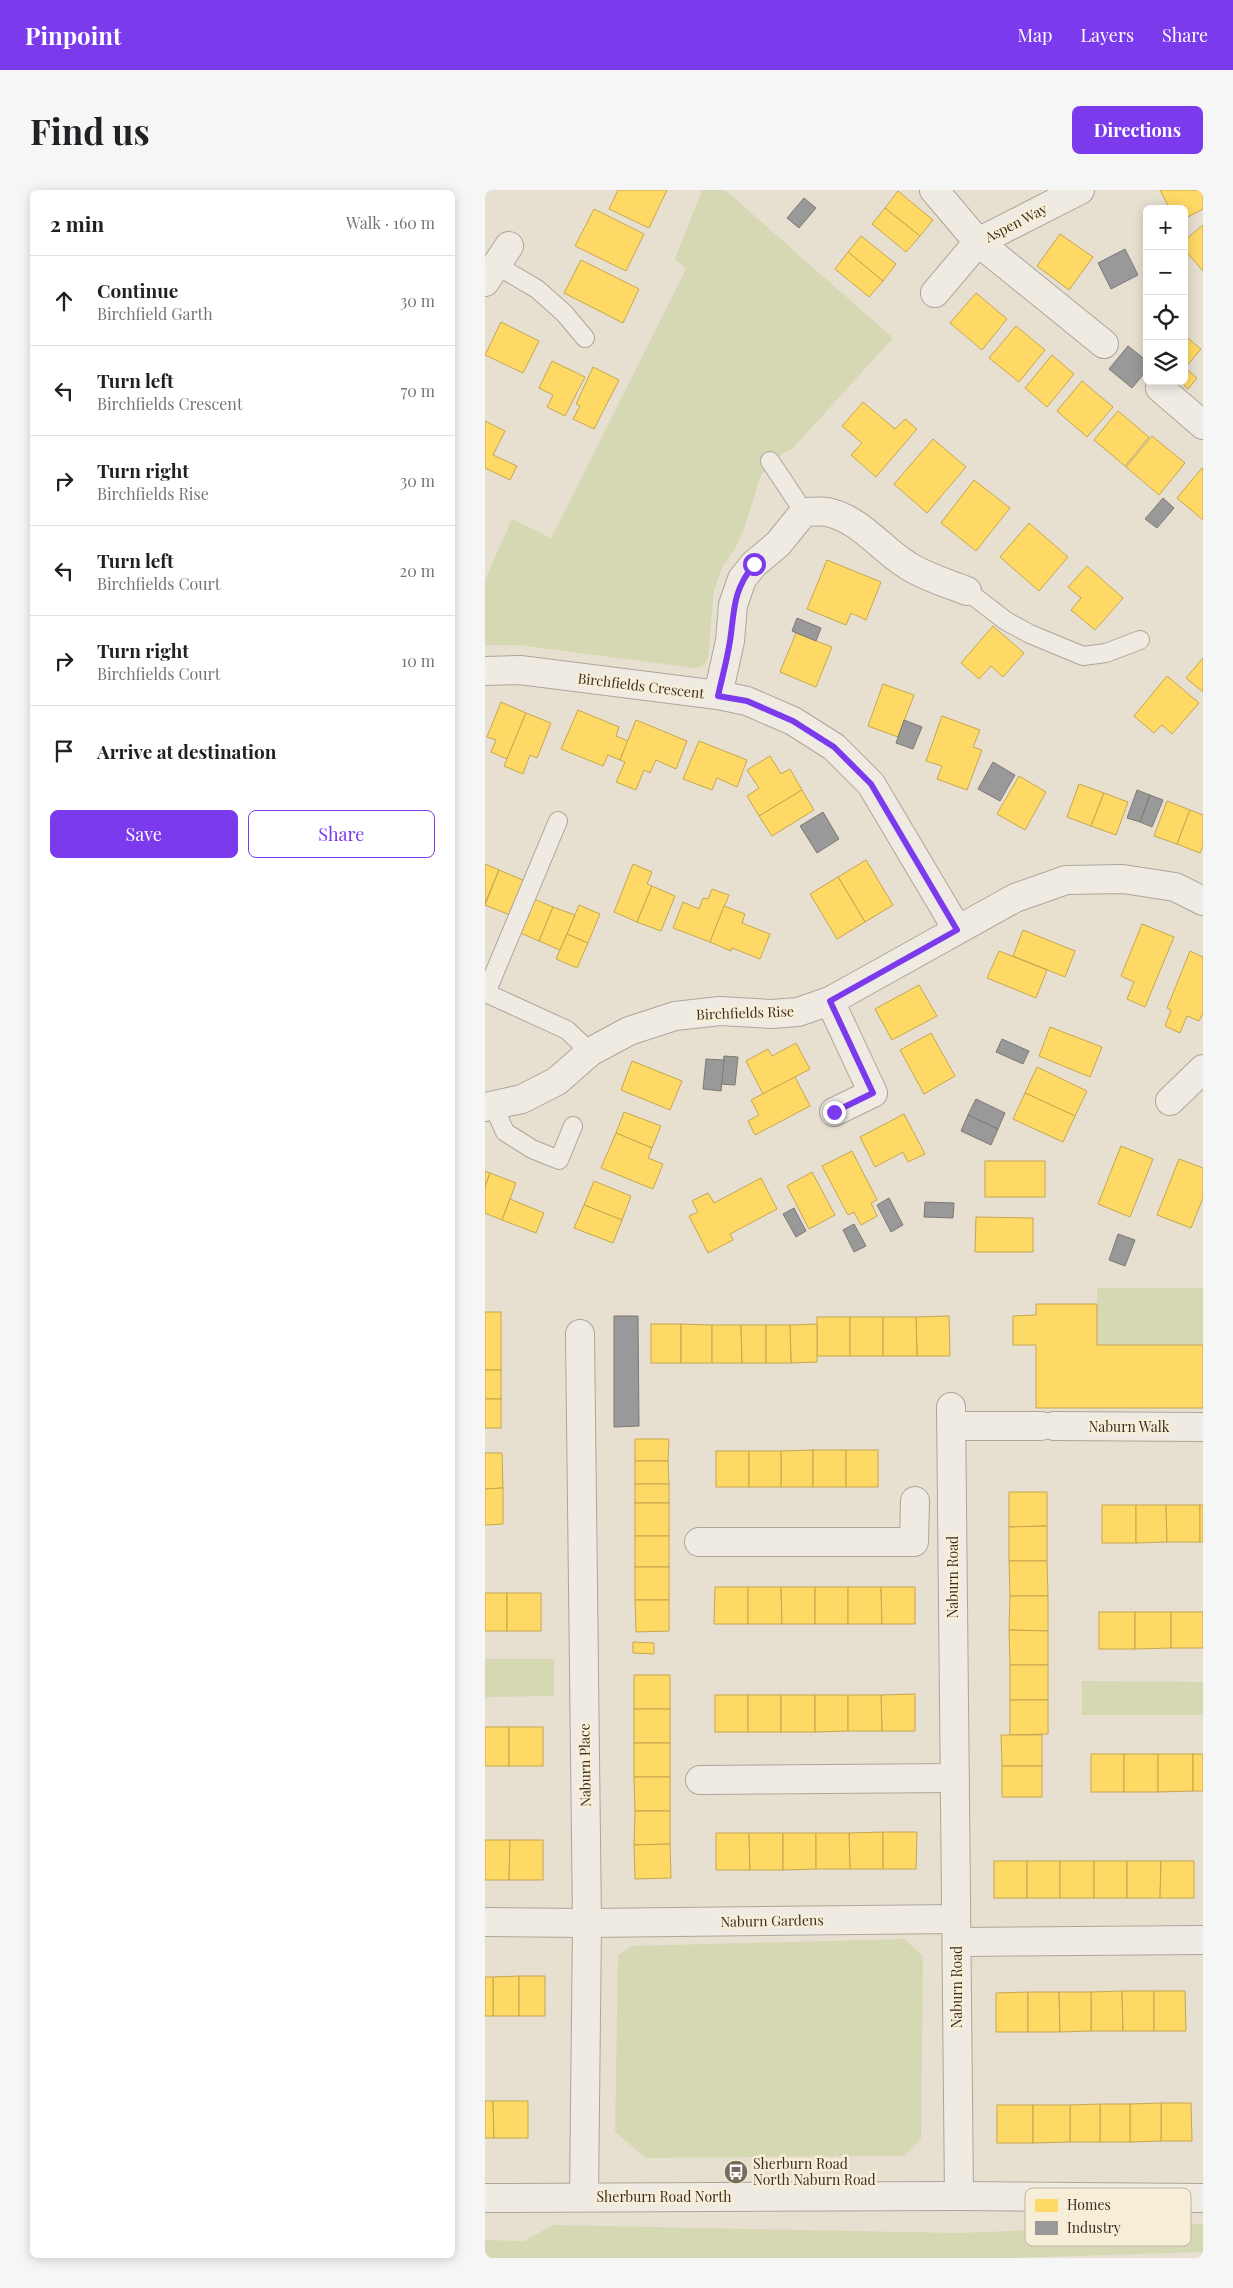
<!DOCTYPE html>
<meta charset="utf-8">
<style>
:root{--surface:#fff;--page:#f6f6f6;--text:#202124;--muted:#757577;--line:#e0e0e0;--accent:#7c3aed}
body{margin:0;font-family:"Playfair Display",serif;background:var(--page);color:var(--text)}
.controls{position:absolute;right:15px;top:15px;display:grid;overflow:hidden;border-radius:8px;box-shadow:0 2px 12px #0003}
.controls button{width:45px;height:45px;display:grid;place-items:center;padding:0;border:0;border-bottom:1px solid var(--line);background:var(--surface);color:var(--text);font:25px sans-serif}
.stop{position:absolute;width:15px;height:15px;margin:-11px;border:4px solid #7c3aed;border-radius:50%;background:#fff}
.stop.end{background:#7c3aed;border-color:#fff;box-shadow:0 1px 5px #0008}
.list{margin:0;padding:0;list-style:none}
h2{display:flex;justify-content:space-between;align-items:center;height:65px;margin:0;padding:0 20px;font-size:21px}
h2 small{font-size:16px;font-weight:400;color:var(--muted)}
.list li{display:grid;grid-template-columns:32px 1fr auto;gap:15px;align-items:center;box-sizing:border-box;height:90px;padding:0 20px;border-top:1px solid var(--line)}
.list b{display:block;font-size:19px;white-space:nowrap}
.list p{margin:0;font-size:16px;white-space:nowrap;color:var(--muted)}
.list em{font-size:16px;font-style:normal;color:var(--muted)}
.actions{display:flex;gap:10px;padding:15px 20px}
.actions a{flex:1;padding:11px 0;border:1px solid var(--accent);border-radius:8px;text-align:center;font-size:18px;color:var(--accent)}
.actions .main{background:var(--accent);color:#fff}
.icon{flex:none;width:28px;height:28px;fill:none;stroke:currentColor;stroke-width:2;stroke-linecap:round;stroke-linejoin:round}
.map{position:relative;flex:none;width:718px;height:2068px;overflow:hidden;border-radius:8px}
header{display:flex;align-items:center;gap:30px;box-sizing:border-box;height:70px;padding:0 25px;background:var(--accent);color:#fff}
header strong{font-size:24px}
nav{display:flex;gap:28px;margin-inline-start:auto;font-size:18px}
.intro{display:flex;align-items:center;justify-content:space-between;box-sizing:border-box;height:120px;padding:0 30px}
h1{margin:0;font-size:35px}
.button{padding:12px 22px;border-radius:8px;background:var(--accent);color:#fff;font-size:18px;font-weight:700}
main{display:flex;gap:30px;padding:0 30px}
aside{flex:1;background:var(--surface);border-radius:8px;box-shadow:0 2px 12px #0003}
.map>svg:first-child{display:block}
.green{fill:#d6d7b3}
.homes{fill:#ffd966;stroke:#c5a651}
.industry{fill:#999;stroke:#7d7975}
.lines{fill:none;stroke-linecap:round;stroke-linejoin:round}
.service-casing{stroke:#ada599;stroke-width:20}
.pedestrian-casing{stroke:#ada599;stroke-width:30}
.minor-casing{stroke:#ada599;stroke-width:30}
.service{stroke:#efebe3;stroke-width:18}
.pedestrian{stroke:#efebe3;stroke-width:28}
.minor{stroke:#efebe3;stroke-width:28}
.route{stroke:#7c3aed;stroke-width:6}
.labels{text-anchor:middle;stroke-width:5;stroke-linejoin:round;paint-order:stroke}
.street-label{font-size:14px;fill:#3d2e20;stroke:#f7eed8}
.poi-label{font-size:14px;fill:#3d2e20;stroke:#f7eed8;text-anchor:start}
.key{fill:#f7eed8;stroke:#bfb4a1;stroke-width:1}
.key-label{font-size:14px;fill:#3d2e20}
</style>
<header>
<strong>Pinpoint</strong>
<nav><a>Map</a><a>Layers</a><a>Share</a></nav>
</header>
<div class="intro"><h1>Find us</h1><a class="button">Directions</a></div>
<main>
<aside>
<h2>2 min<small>Walk · 160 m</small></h2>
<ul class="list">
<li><svg class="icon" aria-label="ahead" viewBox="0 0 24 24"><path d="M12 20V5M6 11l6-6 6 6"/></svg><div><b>Continue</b><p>Birchfield Garth</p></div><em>30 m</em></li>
<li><svg class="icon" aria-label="left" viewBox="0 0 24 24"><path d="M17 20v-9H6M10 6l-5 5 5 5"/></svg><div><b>Turn left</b><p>Birchfields Crescent</p></div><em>70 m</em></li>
<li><svg class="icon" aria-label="right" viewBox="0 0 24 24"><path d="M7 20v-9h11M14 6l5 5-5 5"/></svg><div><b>Turn right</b><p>Birchfields Rise</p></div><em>30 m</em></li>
<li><svg class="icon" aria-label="left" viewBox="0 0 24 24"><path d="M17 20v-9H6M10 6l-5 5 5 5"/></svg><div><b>Turn left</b><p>Birchfields Court</p></div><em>20 m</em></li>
<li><svg class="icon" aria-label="right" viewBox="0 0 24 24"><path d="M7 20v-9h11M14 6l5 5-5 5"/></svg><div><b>Turn right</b><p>Birchfields Court</p></div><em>10 m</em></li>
<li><svg class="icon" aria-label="arrive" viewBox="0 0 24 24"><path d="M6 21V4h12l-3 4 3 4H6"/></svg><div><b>Arrive at destination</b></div></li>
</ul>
<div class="actions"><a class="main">Save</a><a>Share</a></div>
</aside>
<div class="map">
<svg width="718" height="2068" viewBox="0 0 718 2068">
<rect width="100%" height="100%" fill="#e7e0d1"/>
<!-- green -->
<g class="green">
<polygon points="217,0 240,0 408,148 308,258 285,271 275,288 259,339 251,357 237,378 229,400 223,468 218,476 210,478 33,455 0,455 0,390 27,329 66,348 201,79 190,69"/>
<rect x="612" y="1098" width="106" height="57"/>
<polygon points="0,1469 69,1469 69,1506 0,1507"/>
<polygon points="597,1491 718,1492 718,1525 597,1525"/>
<polygon points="419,1749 438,1766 436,1949 419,1966 161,1968 130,1942 133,1765 147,1756"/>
<polygon points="718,2034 718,2062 526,2068 0,2068 0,2050 39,2051 68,2035 473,2043"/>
</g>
<!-- homes -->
<g class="homes">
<polygon points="133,0 182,0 164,38 124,19"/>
<polygon points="675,0 718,0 718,19 699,29 699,19 685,19"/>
<polygon points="413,1 448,30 435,46 400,18"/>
<polygon points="400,18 435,46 421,62 387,34"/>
<polygon points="109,19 159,44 141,81 90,56"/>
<polygon points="718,35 718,81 699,59 699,51"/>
<polygon points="575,44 608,67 584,100 552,76"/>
<polygon points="376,46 411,74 398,91 363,62"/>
<polygon points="363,62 398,91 384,107 350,79"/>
<polygon points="96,70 154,99 138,133 79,103"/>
<polygon points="491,103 522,129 497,160 465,133"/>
<polygon points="16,132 54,151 38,183 0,165"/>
<polygon points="531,136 560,160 534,192 504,168"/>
<polygon points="699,145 716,159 700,178 712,188 703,199 694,191 699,191"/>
<polygon points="567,165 589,184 562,217 540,198"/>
<polygon points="67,171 100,187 80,226 62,217 68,205 54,198"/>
<polygon points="108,177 134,190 109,239 88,229 95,216 91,214"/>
<polygon points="597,191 628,217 602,247 572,221"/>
<polygon points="378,212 410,239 420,229 432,239 391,287 366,265 377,253 357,236"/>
<polygon points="633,221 664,247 640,276 609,250"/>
<polygon points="0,231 20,241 8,265 32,276 25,290 0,278"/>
<polygon points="667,246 700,273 674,305 641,277"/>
<polygon points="448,249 481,277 442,323 409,294"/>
<polygon points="717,278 718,279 718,330 692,308"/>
<polygon points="489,290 525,318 491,361 456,333"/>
<polygon points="544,333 583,367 554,401 515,367"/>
<polygon points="342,370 396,392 381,430 366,423 361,435 322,419"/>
<polygon points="602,376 638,408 610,440 586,420 596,408 583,397"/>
<polygon points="508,436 539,463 518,487 506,476 494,489 476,473"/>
<polygon points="311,443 347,457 331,497 295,482"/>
<polygon points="718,468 718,502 701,488"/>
<polygon points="682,486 714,513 687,544 677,535 669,543 649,526"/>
<polygon points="398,494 429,505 413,547 383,536"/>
<polygon points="16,512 41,523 22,569 6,562 11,550 2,547"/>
<polygon points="93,520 134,537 131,546 143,551 135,570 123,565 118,576 76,559"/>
<polygon points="41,523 66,533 52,568 45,565 38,584 19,576"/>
<polygon points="457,526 495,540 488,557 497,560 482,600 452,589 457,576 441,571"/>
<polygon points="151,530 202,551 191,579 171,570 165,583 159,580 151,600 131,592 140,572 135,570"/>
<polygon points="214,551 262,570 252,597 232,588 227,600 198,589"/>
<polygon points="285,566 296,584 305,579 317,600 274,626 262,606 274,598 262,580"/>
<polygon points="534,586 561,602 540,640 512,624"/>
<polygon points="594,594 619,603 606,636 582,627"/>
<polygon points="317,600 329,620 287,646 274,626"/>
<polygon points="619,603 643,612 631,645 606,636"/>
<polygon points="682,611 705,620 692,654 669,646"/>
<polygon points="705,620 718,625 718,656 715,663 692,654"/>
<polygon points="381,670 408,715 380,732 353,687"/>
<polygon points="0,674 14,680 0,713"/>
<polygon points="148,674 167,682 162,694 167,696 152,732 129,722"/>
<polygon points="14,680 40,691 25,725 0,715"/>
<polygon points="353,687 380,732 352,749 325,704"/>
<polygon points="167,696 190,706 176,741 152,732"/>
<polygon points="227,699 244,705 225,752 188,738 198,712 214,719 218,708 223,709"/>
<polygon points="47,708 68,717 54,751 33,742"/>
<polygon points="94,715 115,724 103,753 82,744"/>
<polygon points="239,716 260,724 257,733 285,744 275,769 247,758 246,761 225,752"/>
<polygon points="68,717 90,725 75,760 54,751"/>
<polygon points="657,734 689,747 660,817 642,809 649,792 636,786"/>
<polygon points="538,740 590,761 580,787 528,766"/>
<polygon points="82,744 103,753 92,778 71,769"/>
<polygon points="514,761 562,780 551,808 502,788"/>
<polygon points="705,761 718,767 718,823 714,831 702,826 695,843 680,836 686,820 682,818"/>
<polygon points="434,795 452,826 407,850 390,819"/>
<polygon points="565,837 617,857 605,887 554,866"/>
<polygon points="446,843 470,886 439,904 415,860"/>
<polygon points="311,853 325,879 278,904 261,871 283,859 287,866"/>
<polygon points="147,871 197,891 185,920 136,900"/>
<polygon points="552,877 602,901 590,926 540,903"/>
<polygon points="310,887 325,916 270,945 263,931 274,925 266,910"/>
<polygon points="540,903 590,926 578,952 528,929"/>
<polygon points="139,922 176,936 167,958 131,943"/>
<polygon points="419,924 440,964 423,972 418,962 390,977 375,947"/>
<polygon points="131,943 167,958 163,968 178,974 168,999 116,978"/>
<polygon points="636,956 668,969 645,1027 613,1014"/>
<polygon points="367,961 392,1010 386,1013 392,1026 376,1035 369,1022 363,1025 337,976"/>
<polygon points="694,969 718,978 718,1008 706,1038 672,1025"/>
<rect x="500" y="971" width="60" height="36"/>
<polygon points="0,981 5,983 0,997"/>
<polygon points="327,982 350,1025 324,1039 302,996"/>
<polygon points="5,983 31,993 17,1030 0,1023 0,997"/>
<polygon points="276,988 292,1019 245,1044 248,1050 223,1063 204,1026 213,1022 207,1011 223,1003 229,1013"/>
<polygon points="109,991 146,1006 137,1030 99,1015"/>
<polygon points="25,1009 59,1023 51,1043 17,1030"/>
<polygon points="99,1015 137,1030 128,1053 89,1038"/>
<polygon points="491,1027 548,1028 548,1062 490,1062"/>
<polygon points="551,1114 612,1114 612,1155 718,1155 718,1218 551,1218 551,1155 528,1155 528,1126 551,1125"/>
<rect x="0" y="1122" width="16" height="58"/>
<polygon points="464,1126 465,1166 432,1166 431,1127"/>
<rect x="332" y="1127" width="33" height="39"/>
<rect x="365" y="1127" width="33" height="39"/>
<polygon points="398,1127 431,1127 432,1166 398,1166"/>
<rect x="166" y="1134" width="30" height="39"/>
<polygon points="196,1134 227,1135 227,1173 196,1173"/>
<polygon points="332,1134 332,1172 306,1173 305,1135"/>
<polygon points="227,1135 256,1135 257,1173 227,1173"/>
<polygon points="256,1135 281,1135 281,1173 257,1173"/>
<polygon points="281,1135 305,1135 306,1173 281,1173"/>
<rect x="0" y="1180" width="16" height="29"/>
<rect x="0" y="1209" width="16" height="29"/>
<polygon points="150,1249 184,1249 183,1271 150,1271"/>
<polygon points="328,1260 328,1297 296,1297 296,1261"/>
<rect x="328" y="1260" width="33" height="37"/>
<rect x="361" y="1260" width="32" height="37"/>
<rect x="231" y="1261" width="33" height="36"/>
<rect x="264" y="1261" width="32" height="36"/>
<polygon points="0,1263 17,1263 18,1298 0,1299"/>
<polygon points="150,1271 183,1271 184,1294 150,1294"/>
<rect x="150" y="1294" width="34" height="19"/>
<polygon points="18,1298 18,1334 0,1335 0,1299"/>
<polygon points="524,1302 562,1302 562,1336 524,1337"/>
<rect x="150" y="1313" width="34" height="33"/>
<rect x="617" y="1315" width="34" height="38"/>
<polygon points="651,1315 681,1315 682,1352 651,1353"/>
<polygon points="681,1315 715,1315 715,1352 682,1352"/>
<rect x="715" y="1315" width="3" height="37"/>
<polygon points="562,1336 562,1371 524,1371 524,1337"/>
<rect x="150" y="1346" width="34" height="31"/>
<polygon points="524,1371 562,1371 563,1406 525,1406"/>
<rect x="150" y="1377" width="34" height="33"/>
<polygon points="230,1397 263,1397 263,1434 229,1434"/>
<polygon points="263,1397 296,1397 297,1434 263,1434"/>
<polygon points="296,1397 330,1397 330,1434 297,1434"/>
<rect x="330" y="1397" width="33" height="37"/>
<polygon points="363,1397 396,1397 397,1434 363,1434"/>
<polygon points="396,1397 430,1397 430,1434 397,1434"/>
<rect x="0" y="1403" width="22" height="38"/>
<rect x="22" y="1403" width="34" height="38"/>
<polygon points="525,1406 563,1406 563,1441 524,1440"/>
<polygon points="150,1410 184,1410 184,1441 151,1442"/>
<rect x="614" y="1422" width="36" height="37"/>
<polygon points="650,1422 686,1422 686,1458 650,1459"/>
<rect x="686" y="1422" width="32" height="36"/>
<polygon points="524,1440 563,1441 563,1475 525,1475"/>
<polygon points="148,1452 169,1453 169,1464 148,1463"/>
<rect x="525" y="1475" width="38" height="35"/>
<rect x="149" y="1485" width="36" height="34"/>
<polygon points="430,1504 430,1541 397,1541 396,1505"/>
<rect x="230" y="1505" width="33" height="37"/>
<rect x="263" y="1505" width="33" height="37"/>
<rect x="296" y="1505" width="34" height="37"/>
<polygon points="330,1505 363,1505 363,1541 330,1542"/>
<polygon points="363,1505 396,1505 397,1541 363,1541"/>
<polygon points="525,1510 563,1510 563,1544 525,1545"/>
<rect x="149" y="1519" width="36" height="34"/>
<rect x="0" y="1537" width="24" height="39"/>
<rect x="24" y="1537" width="34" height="39"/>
<polygon points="516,1545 557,1545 557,1576 517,1576"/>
<rect x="149" y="1553" width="36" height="34"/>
<rect x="606" y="1564" width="33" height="38"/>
<rect x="639" y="1564" width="34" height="38"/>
<polygon points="673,1564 708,1564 708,1601 673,1602"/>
<rect x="708" y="1564" width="10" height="37"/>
<rect x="517" y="1576" width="40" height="31"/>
<polygon points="149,1587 185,1587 185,1621 150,1621"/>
<polygon points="150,1621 185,1621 185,1654 149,1655"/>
<polygon points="398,1642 398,1679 365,1679 364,1643"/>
<polygon points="398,1642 432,1642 431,1679 398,1679"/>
<polygon points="231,1643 264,1643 265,1680 231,1680"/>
<polygon points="264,1643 298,1643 298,1680 265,1680"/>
<polygon points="298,1643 331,1643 331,1679 298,1680"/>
<polygon points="331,1643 364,1643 365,1679 331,1679"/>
<polygon points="0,1650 25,1650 24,1690 0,1690"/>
<polygon points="25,1650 58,1650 58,1690 24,1690"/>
<polygon points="185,1654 186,1688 150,1689 149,1655"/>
<rect x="509" y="1671" width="33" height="37"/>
<rect x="542" y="1671" width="33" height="37"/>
<rect x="575" y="1671" width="34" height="37"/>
<rect x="609" y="1671" width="33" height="37"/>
<polygon points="642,1671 676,1671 675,1708 642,1708"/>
<polygon points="676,1671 709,1671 709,1708 675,1708"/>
<polygon points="34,1786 34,1826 8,1826 8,1787"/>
<rect x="34" y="1786" width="26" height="40"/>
<rect x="0" y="1787" width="8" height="39"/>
<polygon points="637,1801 638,1841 606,1841 606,1802"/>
<polygon points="637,1801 669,1801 669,1841 638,1841"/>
<polygon points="669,1801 700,1801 701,1841 669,1841"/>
<polygon points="543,1802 543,1842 511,1842 511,1803"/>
<polygon points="543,1802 574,1802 575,1842 543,1842"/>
<polygon points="574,1802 606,1802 606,1841 575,1842"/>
<polygon points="0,1911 8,1911 9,1948 0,1948"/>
<polygon points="8,1911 43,1911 43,1948 9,1948"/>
<polygon points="676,1913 706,1913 707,1951 676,1951"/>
<polygon points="676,1913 676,1951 645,1952 645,1914"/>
<rect x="615" y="1914" width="30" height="38"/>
<polygon points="615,1914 615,1952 585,1952 585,1915"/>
<rect x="512" y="1915" width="36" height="38"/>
<polygon points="548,1915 585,1915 585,1952 548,1953"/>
</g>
<!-- industry -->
<g class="industry">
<polygon points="319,8 331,18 314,38 302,28"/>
<polygon points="640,59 653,85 626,99 613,73"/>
<polygon points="643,156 662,171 662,180 647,198 624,179"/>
<polygon points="678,308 689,318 672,338 660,329"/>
<polygon points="312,428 336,438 331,451 307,441"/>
<polygon points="419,530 437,537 428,559 411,553"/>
<polygon points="508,572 530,585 515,611 493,599"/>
<polygon points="652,600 665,605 655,632 642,628"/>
<polygon points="665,605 678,610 667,637 655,632"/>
<polygon points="338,622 354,649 332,663 315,636"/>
<polygon points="517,849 544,861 538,874 511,862"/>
<polygon points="239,866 253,867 250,895 236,894"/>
<polygon points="221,869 239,870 236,901 218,899"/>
<polygon points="491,909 520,923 513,939 483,925"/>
<polygon points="483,925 513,939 506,955 476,941"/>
<polygon points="404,1008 418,1035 406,1042 392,1015"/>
<polygon points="440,1012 469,1013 468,1028 439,1027"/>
<polygon points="309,1018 321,1041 311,1047 298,1024"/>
<polygon points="369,1034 381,1056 369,1062 358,1040"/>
<polygon points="633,1044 650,1050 640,1076 624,1070"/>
<polygon points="129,1126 153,1126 154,1236 129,1237"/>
</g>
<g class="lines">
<!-- service casing -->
<g class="service-casing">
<g id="service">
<polyline points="11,75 52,99 79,123 100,148"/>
<polyline points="285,271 319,322"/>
<polyline points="482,401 521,431 545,444 598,466 621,463 655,450"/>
<polyline points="73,631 1,803 82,840 105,862"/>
<polyline points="8,915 20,942 47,959 74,970 88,936"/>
</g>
</g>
<!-- pedestrian casing -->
<g class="pedestrian-casing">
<g id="pedestrian">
<polyline points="214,1352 429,1352 430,1311"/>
<polyline points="215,1590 470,1588"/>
<polyline points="0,1732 102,1733"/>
<polyline points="472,1752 718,1750"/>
</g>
</g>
<!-- minor casing -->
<g class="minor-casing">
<g id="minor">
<polyline points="449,0 493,52 595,0"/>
<polyline points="0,92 24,56"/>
<polyline points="450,103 493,52 619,154"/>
<polyline points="675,198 718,235"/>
<polyline points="0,481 35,480 233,505 262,511 308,531 349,557 386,594 472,739"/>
<path d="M233 505 245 451 248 415 257 389 269 374 293 354 319 322C326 322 335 321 342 322 375 329 395 358 422 375 440 387 462 393 482 401"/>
<polyline points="345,811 388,903 349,922"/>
<polyline points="685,911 718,879"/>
<polyline points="0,917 37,909 72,891 105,862 144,841 190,826 235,821 286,824 313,822 345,811 530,708 581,690 638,689 690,697 718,711"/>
<polyline points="95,1144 102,1733 99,2007"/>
<polyline points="466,1217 474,2006"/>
<polyline points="467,1236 556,1236"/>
<polyline points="569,1236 718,1237"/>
<polyline points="102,1733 471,1729"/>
<polyline points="0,2008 474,2006 718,2008"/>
</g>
</g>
<!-- service -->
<use href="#service" class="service"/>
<!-- pedestrian -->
<use href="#pedestrian" class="pedestrian"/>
<!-- minor -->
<use href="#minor" class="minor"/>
</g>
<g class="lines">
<!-- route -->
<path class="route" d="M269 374C247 403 250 418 245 451 242 470 237 488 233 506L262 511 308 531 349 557 386 594 472 740 345 811 388 903 349 922"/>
</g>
<!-- icons -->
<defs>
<g id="bus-disc" transform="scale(1.25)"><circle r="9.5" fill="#786c5e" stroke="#f7eed8"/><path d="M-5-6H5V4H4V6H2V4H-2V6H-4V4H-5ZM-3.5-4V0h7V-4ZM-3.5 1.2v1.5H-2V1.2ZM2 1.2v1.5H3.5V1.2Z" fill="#fff"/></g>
</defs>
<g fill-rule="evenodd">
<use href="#bus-disc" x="251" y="1982"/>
</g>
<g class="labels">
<!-- street labels -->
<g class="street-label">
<text transform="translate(531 33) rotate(-27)" y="5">Aspen Way</text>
<text transform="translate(156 496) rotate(7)" y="5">Birchfields Crescent</text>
<text transform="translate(260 823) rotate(-2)" y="5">Birchfields Rise</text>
<text x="644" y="1242">Naburn Walk</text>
<text transform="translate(468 1387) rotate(-90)" y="5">Naburn Road</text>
<text transform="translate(100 1575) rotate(-91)" y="5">Naburn Place</text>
<text transform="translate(287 1731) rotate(-1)" y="5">Naburn Gardens</text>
<text transform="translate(472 1797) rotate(-90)" y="5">Naburn Road</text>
<text x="179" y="2012">Sherburn Road North</text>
</g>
<!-- poi labels -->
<g class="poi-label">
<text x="268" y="1979">Sherburn Road<tspan x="268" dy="16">North Naburn Road</tspan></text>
</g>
</g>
<!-- legend -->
<rect x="540" y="1998" width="166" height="58" rx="8" class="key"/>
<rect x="550" y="2009" width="23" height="13" fill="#ffd966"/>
<rect x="550" y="2031" width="23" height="14" fill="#999"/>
<g class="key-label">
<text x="582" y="2020">Homes</text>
<text x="582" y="2043">Industry</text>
</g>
</svg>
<div class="controls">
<button>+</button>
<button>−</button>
<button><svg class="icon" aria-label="locate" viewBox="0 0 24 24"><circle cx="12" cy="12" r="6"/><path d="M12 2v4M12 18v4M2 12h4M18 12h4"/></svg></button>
<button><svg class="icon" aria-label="layers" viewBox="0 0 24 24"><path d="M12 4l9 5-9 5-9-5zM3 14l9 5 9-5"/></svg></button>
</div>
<div class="stop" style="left:269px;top:374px"></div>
<div class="stop end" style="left:349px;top:922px"></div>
</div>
</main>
